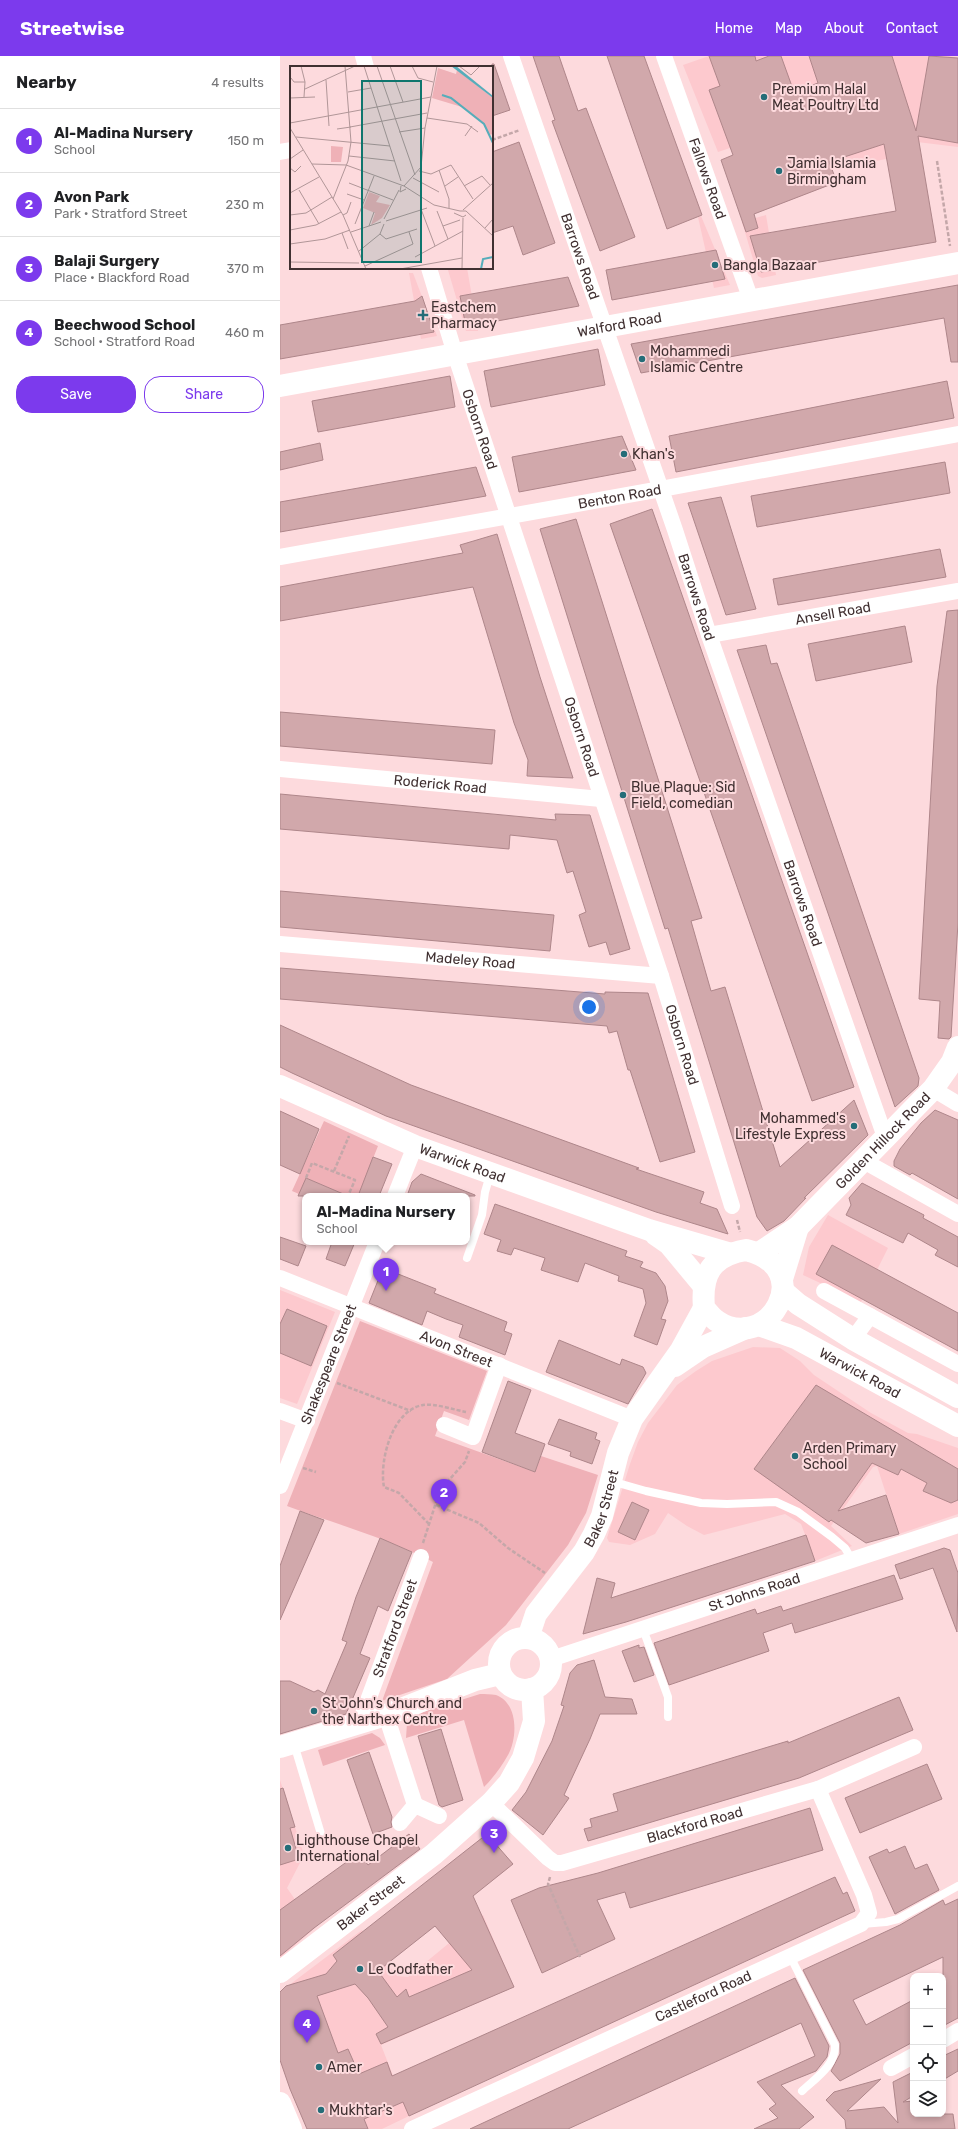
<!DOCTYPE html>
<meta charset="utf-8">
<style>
:root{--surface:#fff;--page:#f2f2f2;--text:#202124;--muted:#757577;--line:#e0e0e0;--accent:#7c3aed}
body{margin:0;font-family:Rubik,sans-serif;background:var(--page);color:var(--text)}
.controls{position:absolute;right:12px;bottom:12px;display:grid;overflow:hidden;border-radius:8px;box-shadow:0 2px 6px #0003}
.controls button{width:36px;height:36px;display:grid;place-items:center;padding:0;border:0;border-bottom:1px solid var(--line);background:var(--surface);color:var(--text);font:20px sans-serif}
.you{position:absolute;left:309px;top:951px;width:14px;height:14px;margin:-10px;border:3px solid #fff;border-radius:50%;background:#1a73e8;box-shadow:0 0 0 6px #1a73e833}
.badge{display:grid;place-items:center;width:26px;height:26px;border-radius:50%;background:var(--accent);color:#fff;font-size:13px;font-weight:700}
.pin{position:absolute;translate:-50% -33px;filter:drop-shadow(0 1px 2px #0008)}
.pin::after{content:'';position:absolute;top:21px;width:14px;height:12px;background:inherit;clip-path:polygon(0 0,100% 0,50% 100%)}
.popup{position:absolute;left:22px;top:1137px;width:168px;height:52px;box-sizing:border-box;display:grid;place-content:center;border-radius:8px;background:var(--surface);filter:drop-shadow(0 1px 3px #0005);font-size:13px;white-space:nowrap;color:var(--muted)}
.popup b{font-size:15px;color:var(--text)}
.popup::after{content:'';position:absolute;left:50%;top:100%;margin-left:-8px;border:8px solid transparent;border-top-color:var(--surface)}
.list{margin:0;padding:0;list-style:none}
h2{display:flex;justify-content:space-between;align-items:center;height:52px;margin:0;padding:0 16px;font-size:17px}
h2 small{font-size:13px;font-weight:400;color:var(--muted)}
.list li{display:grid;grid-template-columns:26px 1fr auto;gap:12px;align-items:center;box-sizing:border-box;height:64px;padding:0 16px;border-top:1px solid var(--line)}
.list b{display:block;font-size:15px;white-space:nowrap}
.list p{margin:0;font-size:13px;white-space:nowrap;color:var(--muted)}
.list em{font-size:13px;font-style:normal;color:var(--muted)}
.actions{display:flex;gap:8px;padding:12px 16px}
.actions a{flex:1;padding:9px 0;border:1px solid var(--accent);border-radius:16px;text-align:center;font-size:14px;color:var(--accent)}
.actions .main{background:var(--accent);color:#fff}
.icon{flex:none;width:22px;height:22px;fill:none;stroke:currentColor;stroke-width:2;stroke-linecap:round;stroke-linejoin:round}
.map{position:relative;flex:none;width:678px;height:2073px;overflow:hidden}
header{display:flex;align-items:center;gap:24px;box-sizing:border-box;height:56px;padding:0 20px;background:var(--accent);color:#fff}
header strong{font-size:19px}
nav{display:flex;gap:22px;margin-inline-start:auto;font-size:14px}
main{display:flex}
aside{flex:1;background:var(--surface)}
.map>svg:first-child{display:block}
.built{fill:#fdc9ce}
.green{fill:#efb1b7}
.building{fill:#d1a8ab;stroke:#ae868a;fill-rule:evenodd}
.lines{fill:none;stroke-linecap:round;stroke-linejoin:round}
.path{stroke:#c4a7a9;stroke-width:2.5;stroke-dasharray:4 2;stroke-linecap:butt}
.lane{stroke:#fff;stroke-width:8}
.street{stroke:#fff;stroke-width:16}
.secondary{stroke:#fff;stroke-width:22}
.highway{stroke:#fff;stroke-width:22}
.poi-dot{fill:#246d78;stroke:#fddadd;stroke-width:1.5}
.labels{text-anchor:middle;stroke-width:4;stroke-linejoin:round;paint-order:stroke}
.poi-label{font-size:14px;fill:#403031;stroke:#fddadd;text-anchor:start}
.street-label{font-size:14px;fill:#403031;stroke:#fddadd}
.inset-river{fill:none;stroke:#56adba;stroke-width:2}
.inset-road{fill:none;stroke:#b19698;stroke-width:1}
.view{fill:#0f766e;fill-opacity:0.15;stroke:#0f766e;stroke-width:2}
.inset-edge{fill:none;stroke:#403031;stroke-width:2}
</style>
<header>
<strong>Streetwise</strong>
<nav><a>Home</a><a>Map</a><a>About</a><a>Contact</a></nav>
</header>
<main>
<aside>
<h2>Nearby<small>4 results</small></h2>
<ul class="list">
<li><span class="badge">1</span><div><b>Al-Madina Nursery</b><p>School</p></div><em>150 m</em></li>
<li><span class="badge">2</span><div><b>Avon Park</b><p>Park · Stratford Street</p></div><em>230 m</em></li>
<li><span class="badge">3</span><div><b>Balaji Surgery</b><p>Place · Blackford Road</p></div><em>370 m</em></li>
<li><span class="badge">4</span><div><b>Beechwood School</b><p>School · Stratford Road</p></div><em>460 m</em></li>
</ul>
<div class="actions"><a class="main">Save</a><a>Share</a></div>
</aside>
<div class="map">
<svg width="678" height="2073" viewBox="0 0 678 2073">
<rect width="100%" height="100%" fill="#fddadd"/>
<!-- built -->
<g class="built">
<polygon points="429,0 669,0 678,2 678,91 629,85 626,99 561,112 544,60 438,96 403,9"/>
<polygon points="486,159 496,219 482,222 478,220 462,166"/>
<polygon points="421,160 450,229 434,232 418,161"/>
<polygon points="176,212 187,212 198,275 186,275 168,214"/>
<polygon points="129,217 133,217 157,280 141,283"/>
<polygon points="548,1159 608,1192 581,1246 523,1219 529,1191"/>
<polygon points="0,1234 55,1256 17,1348 0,1342"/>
<polygon points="473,1291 500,1292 520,1305 534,1319 591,1357 628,1377 637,1378 678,1392 678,1458 619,1478 597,1410 593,1411 551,1470 572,1490 535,1505 521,1468 505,1458 424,1479 407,1470 388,1457 375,1478 350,1489 329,1486 327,1482 350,1408 358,1386 368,1367 397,1329 416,1315 432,1305"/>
<polygon points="0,1724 24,1799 7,1832 35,1872 0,1902"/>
<polygon points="203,1859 234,1931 101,1989 129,2060 102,2073 27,2073 0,2004 0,1936 82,1874 117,1920 128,1921"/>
</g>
<!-- green -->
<g class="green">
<polygon points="44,1065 98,1090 78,1140 68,1140 26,1122 19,1138 12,1135"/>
<path d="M80 1265 207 1315 189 1364 164 1355 155 1380 255 1416 261 1400 318 1419 306 1457 288 1489 226 1569 167 1623 102 1645 153 1506C107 1482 56 1468 7 1450Z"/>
<path d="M200 1638C205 1638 211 1638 216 1639 238 1647 238 1681 228 1699 222 1710 213 1722 204 1731L184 1664 126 1682 127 1667 143 1656Z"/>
<polygon points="92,1677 100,1682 105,1689 43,1710 38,1694"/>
</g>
<!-- building -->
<g class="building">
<polygon points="253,0 279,0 298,55 306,52 355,181 320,195 272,65 275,64"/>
<polygon points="327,0 364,0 422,159 387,173"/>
<polygon points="429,0 475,0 476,5 489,0 501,0 514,36 538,27 529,0 612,0 636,75 649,0 678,2 678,87 638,80 656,186 481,216 470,180 616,155 604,88 549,106 557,126 474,158 478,172 466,176 441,104 453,99 429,34 440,30"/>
<polygon points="212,8 214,8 230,54 212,60"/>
<polygon points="239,86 275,187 243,199 233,170 212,177 212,96"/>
<polygon points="436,194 445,223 332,244 326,214"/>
<polygon points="288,221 299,250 190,270 185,266 180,240"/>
<polygon points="678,229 678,306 671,306 664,262 361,317 351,288"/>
<polygon points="142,240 154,276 0,303 0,269 135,245"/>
<polygon points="318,293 325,329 211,351 204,315"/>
<polygon points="170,320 175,351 38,376 32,345"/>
<polygon points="667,325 674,362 396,416 389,380"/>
<polygon points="342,380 356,414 239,436 232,401"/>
<polygon points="40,387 43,404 0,414 0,396"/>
<polygon points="665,406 670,437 477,471 471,440"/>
<polygon points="196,411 206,440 0,476 0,446"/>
<polygon points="441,441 476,553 446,559 408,447"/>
<polygon points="372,453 574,1031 532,1045 330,468"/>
<polygon points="296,463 422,862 411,865 431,935 445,931 500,1111 574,1044 588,1079 524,1142 526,1142 504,1165 487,1175 477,1161 388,872 385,873 260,473"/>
<polygon points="217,478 260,621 293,722 247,720 248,704 234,667 193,531 0,565 0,531 183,497 180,489"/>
<polygon points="660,493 666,521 498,549 493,523"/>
<polygon points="678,554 678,867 671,981 669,983 658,982 660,945 639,943 657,630 667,555"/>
<polygon points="625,570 632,606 536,625 528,588"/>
<polygon points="486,589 491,608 497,607 639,1022 638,1030 615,1051 457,594"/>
<polygon points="0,656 215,674 212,708 0,690"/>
<polygon points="0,738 276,764 275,758 310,759 350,893 330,899 326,886 309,891 299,859 306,856 293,815 287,817 277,784 230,779 229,793 0,773"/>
<polygon points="0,835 274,859 270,895 0,871"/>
<polygon points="0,912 325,938 325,936 368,937 415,1096 380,1106 350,1014 348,1014 337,975 329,977 327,970 0,943"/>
<polygon points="0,969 131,1029 359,1112 356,1113 424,1136 420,1147 437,1153 448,1178 376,1156 106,1060 12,1017 0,1011"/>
<polygon points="655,1054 678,1064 678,1143 632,1117 630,1119 614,1110 614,1105 620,1093 641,1067"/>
<polygon points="0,1055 39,1073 20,1118 0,1109"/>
<polygon points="93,1101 112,1108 99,1140 78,1140"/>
<polygon points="141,1118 195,1139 195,1140 127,1140 132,1126"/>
<polygon points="26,1122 68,1140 18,1140"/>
<polygon points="582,1127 644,1159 643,1162 678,1181 678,1211 655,1199 658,1194 628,1177 623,1187 566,1159 571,1149 569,1142"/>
<polygon points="215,1148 347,1195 345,1200 363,1206 360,1211 376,1217 385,1230 388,1245 381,1263 386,1264 377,1289 354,1280 366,1247 363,1233 338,1225 339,1220 305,1207 298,1226 261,1214 265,1202 234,1192 231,1199 217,1195 221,1184 204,1178"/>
<polygon points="0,1181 26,1190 18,1210 0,1203"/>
<polygon points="52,1186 75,1186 65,1210 46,1203"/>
<polygon points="552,1189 678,1257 678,1295 536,1218"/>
<polygon points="103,1212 156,1233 154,1237 227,1266 224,1275 232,1278 225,1299 179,1281 183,1269 166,1263 147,1255 142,1269 89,1247"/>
<polygon points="7,1253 47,1270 31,1310 0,1297 0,1268"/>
<polygon points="279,1284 340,1309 342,1303 363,1311 366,1317 348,1348 266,1316"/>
<polygon points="228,1325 251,1334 235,1377 265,1388 255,1416 202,1396"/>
<polygon points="536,1329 678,1413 678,1444 671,1447 643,1435 647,1427 621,1413 618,1419 592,1407 558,1455 606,1439 619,1478 586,1487 551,1464 549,1466 474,1413"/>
<polygon points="279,1363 317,1377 315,1383 320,1385 312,1408 290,1400 291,1396 268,1388"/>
<polygon points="352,1446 369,1454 355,1484 338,1476"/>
<polygon points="20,1455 44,1464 0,1564 0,1510"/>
<polygon points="526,1479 535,1505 346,1566 303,1578 317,1522 335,1527 331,1542"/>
<polygon points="100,1482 132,1496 108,1555 98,1550 80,1598 90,1602 66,1658 0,1678 0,1625 10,1625 34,1636 38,1634 45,1638 67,1586 62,1584 76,1541"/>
<polygon points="664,1492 670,1494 678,1517 677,1576 653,1512 620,1523 615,1509"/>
<polygon points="614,1519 623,1543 515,1577 512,1567 483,1577 489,1595 389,1629 374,1587 475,1553 477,1558 501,1550 503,1555"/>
<polygon points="359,1589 359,1592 364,1591 374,1619 354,1626 342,1595"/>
<polygon points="314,1604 325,1641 352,1643 357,1658 320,1658 310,1683 284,1739 289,1742 263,1779 232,1754 246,1736 272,1685 284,1650 281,1649 290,1617 297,1609"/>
<polygon points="619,1641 633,1674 519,1722 308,1785 304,1773 312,1771 310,1763 338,1755 333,1738 498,1688 508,1685 508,1687"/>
<polygon points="161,1673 183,1744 162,1751 159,1749 138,1680"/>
<polygon points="89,1696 112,1761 111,1766 112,1771 93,1778 67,1704"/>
<polygon points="647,1708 662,1743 580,1777 565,1742"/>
<polygon points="3,1732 15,1771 10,1772 19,1803 0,1809 0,1733"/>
<polygon points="530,1752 543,1794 350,1852 345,1836 317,1844 335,1883 262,1917 231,1844 259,1832 318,1817"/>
<polygon points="129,1778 140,1793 34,1872 0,1900 0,1854 79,1797 88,1809"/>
<path d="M207 1778 233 1808 193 1840 234 1931 101 1988 96 1978 108 1971 88 1942 75 1928 37 1940 58 1997 68 1993 79 2018 107 2006 112 2020 555 1821 563 1838 567 1836 575 1855 129 2060 123 2046 84 2063 88 2073H27L10 2033 0 2004V1936L6 1930 46 1918 57 1905 53 1899ZM155 1870 192 1914 129 1941 126 1933 117 1941 98 1915Z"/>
<polygon points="625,1790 635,1813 647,1808 659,1834 615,1858 589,1801 607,1793 609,1797"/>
<polygon points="678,1843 678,1962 663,1970 663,1901 573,1944 586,1969 633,1944 633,1986 560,2025 551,2015 560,1998 560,1987 523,1914 620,1869 663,1844 665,1849"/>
<polygon points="515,1922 549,1990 547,2001 536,2015 501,2029 534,2061 519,2073 474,2073 498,2062 489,2053 496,2048 477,2026 535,2000 521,1967 288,2073 190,2073"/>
<polygon points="678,1993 678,2015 663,2024 663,2000"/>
<polygon points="633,2016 633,2040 623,2046 633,2045 633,2058 673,2058 675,2073 566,2073 565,2064 546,2044 554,2036 601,2023 567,2055 604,2051 618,2067 613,2026"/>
</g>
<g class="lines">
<!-- path -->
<g class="path">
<polyline points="212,84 240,74"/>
<polyline points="657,105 670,190"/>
<polyline points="54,1115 69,1080"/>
<polyline points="26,1122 32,1107 75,1124 68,1140"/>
<polyline points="457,1164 460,1176"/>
<polyline points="57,1327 131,1355"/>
<polyline points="23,1412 36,1416"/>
<polyline points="156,1449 199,1467 228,1492 265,1517"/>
<path d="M149 1468 119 1437 104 1431C99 1405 112 1354 143 1349 154 1347 175 1354 186 1356"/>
<polyline points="143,1487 160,1434 185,1406 189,1395"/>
<polyline points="270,1821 268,1828 300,1901"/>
</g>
<!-- lane -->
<g class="lane">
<polyline points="187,1202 202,1159 205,1136 210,1119"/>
<polyline points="331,1425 366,1435 421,1447 447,1448 496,1446 518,1456 552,1481 565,1492 572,1504"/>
<polyline points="363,1573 388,1641 388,1661"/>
<polyline points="14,1688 41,1778"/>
<polyline points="582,1868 606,1866 618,1863 678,1830"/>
<path d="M510 1900 555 1989C556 2009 536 2022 522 2035"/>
</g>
<!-- street -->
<g class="street">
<polyline points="83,0 86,11"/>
<path id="s1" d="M231 0 395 474 429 579 605 1081"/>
<path id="s2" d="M384 0 471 244"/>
<polyline points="0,96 11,94"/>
<path id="s3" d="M149 212 175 298 381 920 452 1150"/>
<path id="s4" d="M0 501 381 433 678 378"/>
<path id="s5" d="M429 579 678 535"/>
<path id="s6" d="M0 713 321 743"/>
<path id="s7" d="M0 888 381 920"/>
<polyline points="653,1033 678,1048"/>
<polyline points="582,1104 678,1158"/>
<polyline points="115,1140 135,1090"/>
<path id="s8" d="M0 1222 352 1363"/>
<polyline points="544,1235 590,1260"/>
<polyline points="573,1283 590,1260 678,1308"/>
<polyline points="0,1355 27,1365"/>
<polyline points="164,1369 193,1381 219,1309"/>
<path id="s9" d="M0 1430 97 1186"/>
<path id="s10" d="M271 1603 678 1469"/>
<polyline points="106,1659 135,1749"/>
<path id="s11" d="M80 1666 141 1501"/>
<path id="s12" d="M211 1747 268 1802 275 1807H282L538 1733 634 1691"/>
<polyline points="120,1767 135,1749 159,1760"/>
<polyline points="663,1984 678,1975"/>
<polyline points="611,2012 633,2000"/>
<path id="s13" d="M132 2073 581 1868 589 1857 584 1839 538 1733"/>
</g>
<!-- secondary -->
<g class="secondary">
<path id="s14" d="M0 330 678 207"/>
<path id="s15" d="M479 1197 518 1171 653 1033 672 1006 678 991"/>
<polyline points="502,1223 518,1171"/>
<polyline points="395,1310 423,1291 466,1272"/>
<circle cx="245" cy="1608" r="26"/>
<path id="s16" d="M248 1582 256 1558 304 1496 314 1478 322 1460 338 1397 352 1363 401 1294 424 1252"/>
<polyline points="0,1691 106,1659 195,1624 220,1618"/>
<path id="s17" d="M0 1916 154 1798 211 1747 229 1727 243 1702 254 1665 252 1633"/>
</g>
<!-- highway -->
<g class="highway">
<path id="s18" d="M0 1030 135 1090 369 1174 448 1197"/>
<polyline points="376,1179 389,1188 423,1229"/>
<path d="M466 1194C540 1212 487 1299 437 1265 432 1262 428 1256 424 1252 421 1218 431 1200 466 1194Z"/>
<polyline points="503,1235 518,1248 573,1283 678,1341"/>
<path id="s19" d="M479 1269 516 1282 678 1370"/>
<polyline points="0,2047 11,2073"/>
</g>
</g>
<!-- markers -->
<g class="poi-dot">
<circle cx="484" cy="41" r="4"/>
<circle cx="499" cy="115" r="4"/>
<circle cx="435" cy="209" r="4"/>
<path d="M141 253h4v4h4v4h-4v4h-4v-4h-4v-4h4z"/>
<circle cx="362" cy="303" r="4"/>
<circle cx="344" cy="398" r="4"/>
<circle cx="343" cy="739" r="4"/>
<circle cx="574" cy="1070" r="4"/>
<circle cx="515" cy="1400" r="4"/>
<circle cx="34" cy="1655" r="4"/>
<circle cx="8" cy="1792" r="4"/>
<circle cx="80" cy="1913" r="4"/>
<circle cx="39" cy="2011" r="4"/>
<circle cx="41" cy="2054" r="4"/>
</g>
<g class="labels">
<!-- poi labels -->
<g class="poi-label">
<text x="492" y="38">Premium Halal<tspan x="492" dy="16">Meat Poultry Ltd</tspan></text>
<text x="507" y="112">Jamia Islamia<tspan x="507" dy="16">Birmingham</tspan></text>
<text x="443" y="214">Bangla Bazaar</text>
<text x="151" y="256">Eastchem<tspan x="151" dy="16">Pharmacy</tspan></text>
<text x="370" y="300">Mohammedi<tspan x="370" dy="16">Islamic Centre</tspan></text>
<text x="352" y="403">Khan's</text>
<text x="351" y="736">Blue Plaque: Sid<tspan x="351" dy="16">Field, comedian</tspan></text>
<text x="566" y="1067" text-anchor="end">Mohammed's<tspan x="566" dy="16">Lifestyle Express</tspan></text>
<text x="523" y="1397">Arden Primary<tspan x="523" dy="16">School</tspan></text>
<text x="42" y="1652">St John's Church and<tspan x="42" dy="16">the Narthex Centre</tspan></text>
<text x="16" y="1789">Lighthouse Chapel<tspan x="16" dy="16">International</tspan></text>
<text x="88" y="1918">Le Codfather</text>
<text x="47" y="2016">Amer</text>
<text x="49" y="2059">Mukhtar's</text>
</g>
<!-- street labels -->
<g class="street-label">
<text dy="5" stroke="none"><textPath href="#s2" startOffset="130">Fallows Road</textPath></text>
<text dy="5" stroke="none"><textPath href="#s1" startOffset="212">Barrows Road</textPath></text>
<text dy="5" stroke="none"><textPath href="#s14" startOffset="345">Walford Road</textPath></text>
<text dy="5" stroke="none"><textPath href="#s3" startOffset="169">Osborn Road</textPath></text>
<text dy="5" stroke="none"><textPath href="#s4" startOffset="345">Benton Road</textPath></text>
<text dy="5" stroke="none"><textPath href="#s1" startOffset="572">Barrows Road</textPath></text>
<text dy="5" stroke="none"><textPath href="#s5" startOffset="126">Ansell Road</textPath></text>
<text dy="5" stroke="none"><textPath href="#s3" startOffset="493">Osborn Road</textPath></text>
<text dy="5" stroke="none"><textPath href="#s6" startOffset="161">Roderick Road</textPath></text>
<text dy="5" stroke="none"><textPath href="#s1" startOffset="896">Barrows Road</textPath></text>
<text dy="5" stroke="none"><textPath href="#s7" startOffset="191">Madeley Road</textPath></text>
<text dy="5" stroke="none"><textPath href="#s3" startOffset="817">Osborn Road</textPath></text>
<text dy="5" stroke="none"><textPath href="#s15" startOffset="168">Golden Hillock Road</textPath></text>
<text dy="5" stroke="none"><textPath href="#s18" startOffset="198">Warwick Road</textPath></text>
<text dy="5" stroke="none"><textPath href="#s8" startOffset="190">Avon Street</textPath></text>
<text dy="5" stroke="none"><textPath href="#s9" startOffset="131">Shakespeare Street</textPath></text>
<text dy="5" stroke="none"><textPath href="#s19" startOffset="112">Warwick Road</textPath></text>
<text dy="5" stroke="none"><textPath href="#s16" startOffset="151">Baker Street</textPath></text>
<text dy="5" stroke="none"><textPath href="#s10" startOffset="214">St Johns Road</textPath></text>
<text dy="5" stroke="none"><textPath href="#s11" startOffset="100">Stratford Street</textPath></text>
<text dy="5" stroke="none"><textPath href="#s12" startOffset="233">Blackford Road</textPath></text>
<text dy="5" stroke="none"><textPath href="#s17" startOffset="114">Baker Street</textPath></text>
<text dy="5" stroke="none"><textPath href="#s13" startOffset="320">Castleford Road</textPath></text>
</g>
</g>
<!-- overview -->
<g transform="translate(10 10)">
<rect width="203" height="203" fill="#fddadd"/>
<path d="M148 2 166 8 167 4 203 32V68L199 69 194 58 172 41 142 32ZM41 80 53 81 51 96H41ZM79 126 90 130 86 136 100 139 92 152 81 159 85 147 73 142Z" fill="#efb1b7"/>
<path d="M161 0H166L203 30V32Z" fill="#56adba"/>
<path class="inset-river" d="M152 29 161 32 194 58 203 77M191 203 193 193 203 191"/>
<path class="inset-road" d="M11 0 15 16 14 31M74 0 111 115M87 0 125 109M100 0 113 36M122 0 128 12 143 16M169 0 181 9 190 0M1 12 4 16H15M36 14 39 60M15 23 65 0M58 26 81 22M0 32 25 31M137 52 177 58 188 66M0 57 141 31M60 61 137 47M0 62 53 149 76 203M47 63 61 61M109 66 135 62M175 70 182 60M6 71 100 80M59 90 105 95M0 93 13 84M22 98 56 99 114 120 144 139 170 145M0 102 5 106 11 100M149 104 159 133V142M129 105 141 108 161 99 183 133M123 112 149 126M59 117 103 134M111 120 110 126 116 123M114 120 131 101 135 62 147 0M155 120 168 111M174 120 192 110 200 119M9 124 29 158M0 127 29 111M57 128 74 134M43 133 58 95 61 76 55 0M131 143 145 180M173 144 203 117M147 145 158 173M170 145H176L203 170M164 147 173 151 176 149M0 149 16 147 42 131M53 149 57 147 61 136M94 153 109 124M96 155 137 142M65 158 84 110M79 160 84 146M153 160 170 154M195 162 203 153M0 164 26 159 51 146M61 166 91 156M52 167 58 183M90 168 96 173 127 163M0 178 35 173 60 164M69 185 90 168 94 158M125 191 173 165M0 196 69 197M75 200 123 178 119 166M110 203 172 192M172 203 173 152"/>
<path class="view" d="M72 15H131V196H72Z"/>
<rect width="203" height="203" class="inset-edge"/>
</g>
</svg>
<div class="controls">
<button>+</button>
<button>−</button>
<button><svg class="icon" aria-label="locate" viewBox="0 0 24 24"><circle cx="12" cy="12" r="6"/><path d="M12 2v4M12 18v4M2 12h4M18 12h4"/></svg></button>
<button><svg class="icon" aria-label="layers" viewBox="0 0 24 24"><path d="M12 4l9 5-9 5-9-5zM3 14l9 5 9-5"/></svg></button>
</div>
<div class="you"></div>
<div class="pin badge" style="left:106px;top:1235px">1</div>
<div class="popup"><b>Al-Madina Nursery</b>School</div>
<div class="pin badge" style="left:164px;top:1456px">2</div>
<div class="pin badge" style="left:214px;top:1797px">3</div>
<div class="pin badge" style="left:27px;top:1987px">4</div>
</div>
</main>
